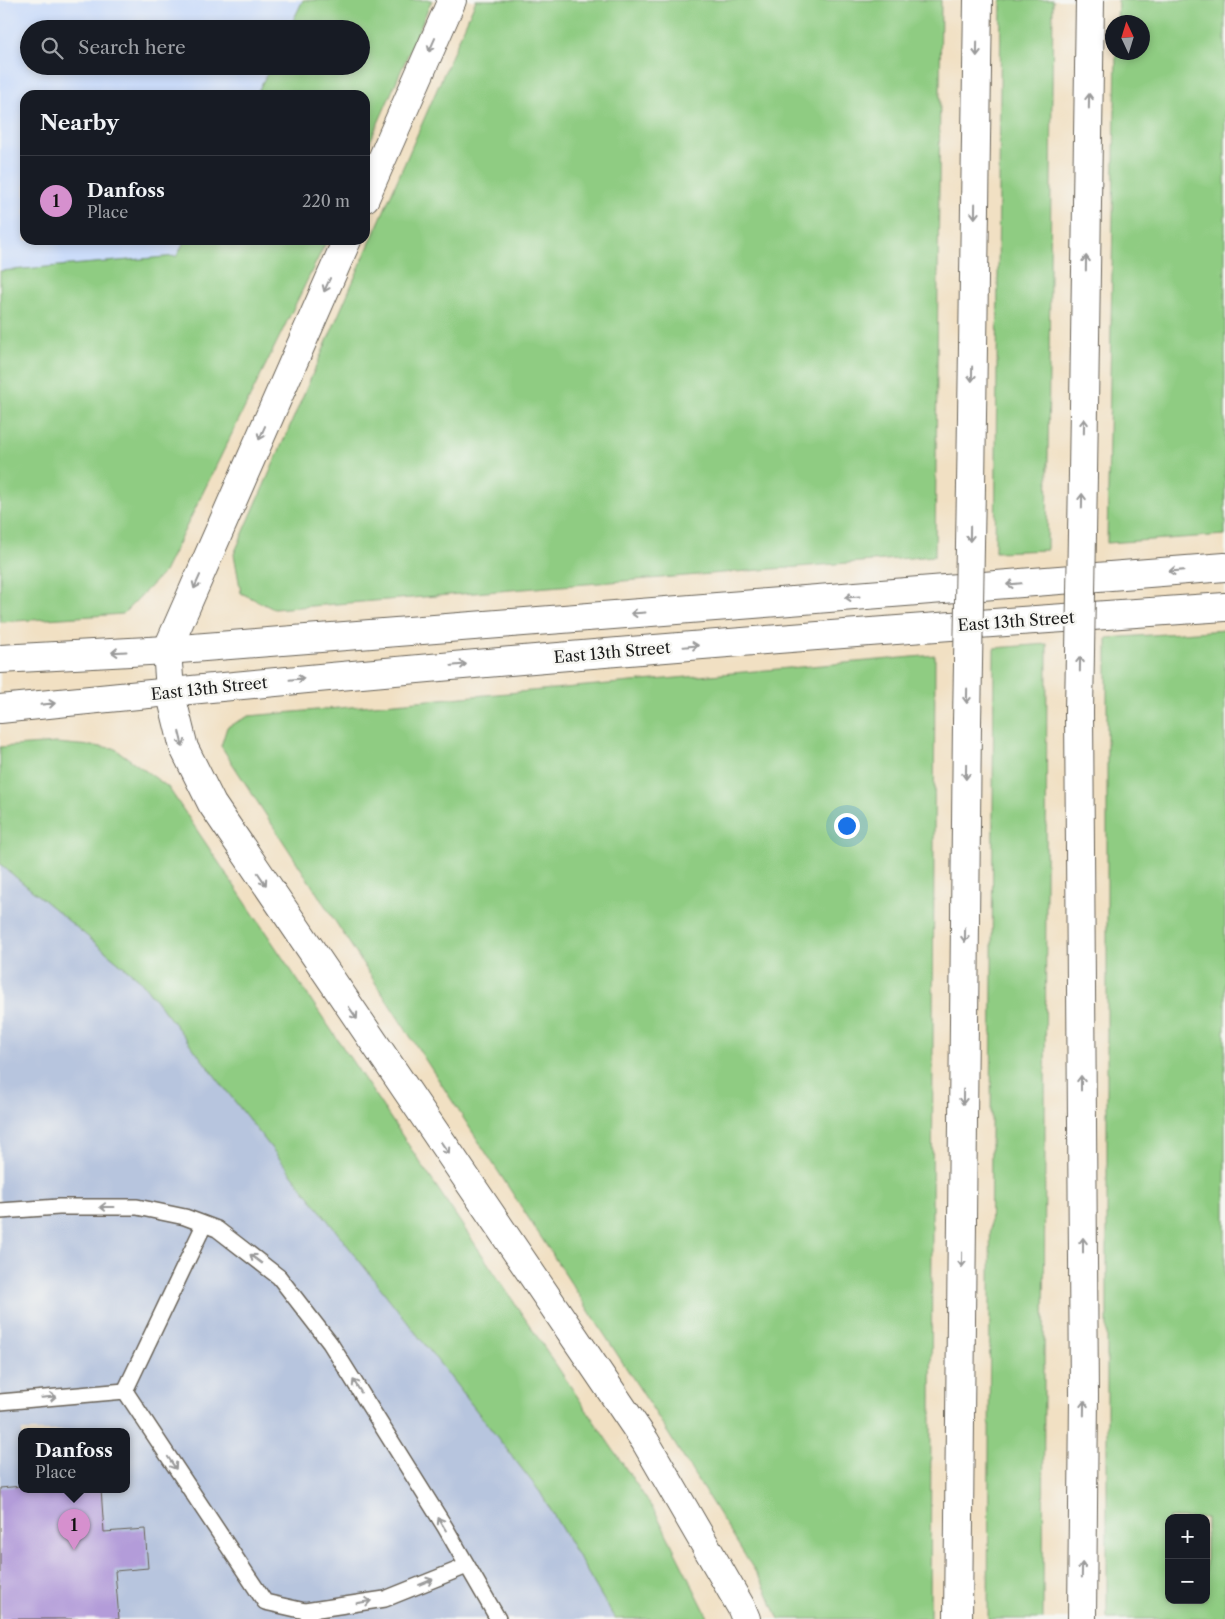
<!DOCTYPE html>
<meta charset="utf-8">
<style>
:root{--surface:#171b24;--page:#242831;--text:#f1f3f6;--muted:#9ea1a6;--line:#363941;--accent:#d690ce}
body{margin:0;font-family:"Libre Caslon Text",serif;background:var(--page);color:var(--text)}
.controls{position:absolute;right:15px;bottom:15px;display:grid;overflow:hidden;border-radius:10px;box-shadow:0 2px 8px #0003}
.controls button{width:45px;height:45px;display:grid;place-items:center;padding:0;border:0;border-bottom:1px solid var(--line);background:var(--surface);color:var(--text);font:25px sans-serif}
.compass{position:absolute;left:1105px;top:15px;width:45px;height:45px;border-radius:50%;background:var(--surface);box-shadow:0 2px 8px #0003;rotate:356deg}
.you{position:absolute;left:846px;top:825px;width:18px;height:18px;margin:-12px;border:4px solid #fff;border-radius:50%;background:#1a73e8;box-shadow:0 0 0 8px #1a73e833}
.badge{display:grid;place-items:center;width:32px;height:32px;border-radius:50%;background:var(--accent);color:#111;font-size:16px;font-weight:700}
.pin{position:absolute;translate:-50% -41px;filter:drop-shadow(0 1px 2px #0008)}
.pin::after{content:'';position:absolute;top:26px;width:18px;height:15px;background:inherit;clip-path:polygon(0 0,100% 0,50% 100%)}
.popup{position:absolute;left:18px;top:1428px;width:112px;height:65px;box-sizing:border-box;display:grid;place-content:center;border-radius:10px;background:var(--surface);filter:drop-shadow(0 1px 4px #0005);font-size:16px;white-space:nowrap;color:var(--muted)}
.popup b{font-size:19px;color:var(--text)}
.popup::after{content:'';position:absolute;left:50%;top:100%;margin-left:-10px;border:10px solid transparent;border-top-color:var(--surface)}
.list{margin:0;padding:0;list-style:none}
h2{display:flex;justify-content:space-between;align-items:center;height:65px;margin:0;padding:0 20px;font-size:21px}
h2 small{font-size:16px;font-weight:400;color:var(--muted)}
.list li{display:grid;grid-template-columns:32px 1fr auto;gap:15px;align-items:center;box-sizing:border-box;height:90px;padding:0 20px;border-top:1px solid var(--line)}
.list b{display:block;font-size:19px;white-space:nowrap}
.list p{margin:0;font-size:16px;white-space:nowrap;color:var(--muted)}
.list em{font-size:16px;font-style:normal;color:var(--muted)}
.icon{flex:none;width:28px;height:28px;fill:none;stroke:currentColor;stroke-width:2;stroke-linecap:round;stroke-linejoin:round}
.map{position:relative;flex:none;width:1225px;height:1619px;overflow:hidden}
.search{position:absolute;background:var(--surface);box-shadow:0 2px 8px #0003;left:20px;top:20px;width:350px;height:55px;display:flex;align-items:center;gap:12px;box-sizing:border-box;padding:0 18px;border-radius:28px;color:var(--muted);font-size:19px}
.panel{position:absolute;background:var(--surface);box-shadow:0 2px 8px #0003;left:20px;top:90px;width:350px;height:155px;border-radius:15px}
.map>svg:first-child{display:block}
.built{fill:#cbdcf9}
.industrial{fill:#b7c5de;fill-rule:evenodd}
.green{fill:#8fcc82;stroke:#56744f;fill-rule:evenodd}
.building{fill:#b39cd9}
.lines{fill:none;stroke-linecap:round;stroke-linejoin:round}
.service-casing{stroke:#676156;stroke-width:18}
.secondary-casing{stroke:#676156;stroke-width:30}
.motorway-casing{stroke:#676156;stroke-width:30}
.service{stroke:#fff;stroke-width:15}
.secondary{stroke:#fff;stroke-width:28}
.motorway{stroke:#fff;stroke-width:28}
.motorway-bridge-casing{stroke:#676156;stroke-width:30;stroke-linecap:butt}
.motorway-bridge{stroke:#fff;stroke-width:28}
.oneway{stroke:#999}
.labels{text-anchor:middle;stroke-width:5;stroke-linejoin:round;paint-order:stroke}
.street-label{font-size:16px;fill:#1c1c1c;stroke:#f6f6f2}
</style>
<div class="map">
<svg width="1225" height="1619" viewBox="0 0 1225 1619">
<rect width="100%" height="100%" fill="#f6f6f2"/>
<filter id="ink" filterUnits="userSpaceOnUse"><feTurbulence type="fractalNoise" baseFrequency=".02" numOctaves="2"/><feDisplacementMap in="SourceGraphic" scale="10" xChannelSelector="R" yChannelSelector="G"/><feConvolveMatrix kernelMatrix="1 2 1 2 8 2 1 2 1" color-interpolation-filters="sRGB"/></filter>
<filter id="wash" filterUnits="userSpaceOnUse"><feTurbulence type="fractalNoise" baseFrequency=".0096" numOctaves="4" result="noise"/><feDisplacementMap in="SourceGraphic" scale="20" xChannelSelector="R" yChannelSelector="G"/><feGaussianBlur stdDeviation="1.12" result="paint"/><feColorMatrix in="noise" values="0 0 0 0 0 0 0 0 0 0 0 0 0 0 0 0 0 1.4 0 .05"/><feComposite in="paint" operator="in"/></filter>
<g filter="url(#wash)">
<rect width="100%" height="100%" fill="#f1e0c3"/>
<!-- built -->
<polygon class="built" points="0,0 303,0 289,29 29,29 29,66 271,66 256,95 25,95 25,240 185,240 177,256 0,271"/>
<!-- industrial -->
<path class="industrial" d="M0 864 140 980 540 1492 615 1619H0ZM22 1431H126V1489H22Z"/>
<!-- green -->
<g class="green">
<polygon points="303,0 432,0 365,153 365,95 256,95 271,66 361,66 361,29 289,29"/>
<polygon points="476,0 941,0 935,556 274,609 241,593 234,554"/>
<polygon points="1001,0 1053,0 1047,550 995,552"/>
<polygon points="1118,0 1225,0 1225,535 1107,543 1116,53 1142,52 1142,22 1117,22"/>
<polygon points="185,240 327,240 164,572 123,614 0,622 0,271 177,256"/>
<path d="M1225 630V1619H1107V638ZM1169 1518H1206V1600H1169Z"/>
<polygon points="1047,644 1043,1619 988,1619 994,648"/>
<polygon points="935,655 930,1619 779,1619 763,1584 649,1403 221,746 227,727 249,716"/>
<polygon points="56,743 114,748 168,787 657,1515 709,1619 615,1619 540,1492 140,980 0,864 0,747"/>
</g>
<g id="blocks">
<!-- building -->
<polygon class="building" points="22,1486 22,1489 101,1489 104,1532 145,1529 148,1568 115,1571 119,1619 0,1619 0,1488"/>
</g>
</g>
<g filter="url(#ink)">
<use href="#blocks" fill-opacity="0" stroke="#676156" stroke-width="1"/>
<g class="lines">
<!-- service casing -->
<g class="service-casing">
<g id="service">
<polyline points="0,1211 59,1207 137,1207 185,1217 217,1229 279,1277 330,1343 445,1527 498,1619"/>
<polyline points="125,1391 204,1225"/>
<polyline points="0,1402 125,1391 265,1602 305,1611 385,1599 467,1566"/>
</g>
</g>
<!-- secondary casing -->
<g class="secondary-casing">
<g id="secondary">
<polyline points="0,659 167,650 1225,567"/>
<path d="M0 709C408 667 816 634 1225 607"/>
</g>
</g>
<!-- motorway casing -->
<g class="motorway-casing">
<g id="motorway">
<polyline points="365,198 452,0"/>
<polyline points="347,240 167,650 170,691 184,748 212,804 645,1441 741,1607 746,1619"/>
<polyline points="1083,474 1090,0"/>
<polyline points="971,485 978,0"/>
<polyline points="1079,712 1084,1395 1082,1619"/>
<polyline points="958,1619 967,723"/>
</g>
</g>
<!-- service -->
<use href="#service" class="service"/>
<!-- secondary -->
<use href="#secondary" class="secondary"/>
<!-- motorway -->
<use href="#motorway" class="motorway"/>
<!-- motorway-bridge casing -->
<g class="motorway-bridge-casing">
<g id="motorway-bridge">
<polyline points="1079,712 1083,474"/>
<polyline points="967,723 971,485"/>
</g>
</g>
<!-- motorway-bridge -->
<use href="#motorway-bridge" class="motorway-bridge"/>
</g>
<!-- one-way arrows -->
<defs><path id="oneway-shaft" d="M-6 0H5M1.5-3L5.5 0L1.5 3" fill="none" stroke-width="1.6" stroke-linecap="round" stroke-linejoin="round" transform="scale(1.25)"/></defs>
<g class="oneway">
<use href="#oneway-shaft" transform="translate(432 45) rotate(114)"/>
<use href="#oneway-shaft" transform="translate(977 49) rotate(91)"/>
<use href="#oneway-shaft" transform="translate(1089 101) rotate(-89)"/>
<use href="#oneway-shaft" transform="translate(975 211) rotate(91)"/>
<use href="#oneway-shaft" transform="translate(1086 263) rotate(-89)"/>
<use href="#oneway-shaft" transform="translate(327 285) rotate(114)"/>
<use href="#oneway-shaft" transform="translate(972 374) rotate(91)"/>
<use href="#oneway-shaft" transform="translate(1084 426) rotate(-89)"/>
<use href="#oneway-shaft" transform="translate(262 433) rotate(114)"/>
<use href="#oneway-shaft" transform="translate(1082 501) rotate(-89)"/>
<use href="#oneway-shaft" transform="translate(970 534) rotate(91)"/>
<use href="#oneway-shaft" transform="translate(1176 571) rotate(175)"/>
<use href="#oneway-shaft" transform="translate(197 582) rotate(114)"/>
<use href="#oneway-shaft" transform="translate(1014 584) rotate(175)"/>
<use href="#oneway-shaft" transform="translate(852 597) rotate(176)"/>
<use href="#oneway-shaft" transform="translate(638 613) rotate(176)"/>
<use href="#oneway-shaft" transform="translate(691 646) rotate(-5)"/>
<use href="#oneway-shaft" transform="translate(119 652) rotate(177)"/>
<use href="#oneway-shaft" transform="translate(1080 664) rotate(-89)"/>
<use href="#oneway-shaft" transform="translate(459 665) rotate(-5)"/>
<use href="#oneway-shaft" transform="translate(297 679) rotate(-6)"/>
<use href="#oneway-shaft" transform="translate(967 696) rotate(91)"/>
<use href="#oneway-shaft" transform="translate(48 704) rotate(-6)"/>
<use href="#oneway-shaft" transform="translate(181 739) rotate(76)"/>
<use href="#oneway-shaft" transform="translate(966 772) rotate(91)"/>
<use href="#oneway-shaft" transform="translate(262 879) rotate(56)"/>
<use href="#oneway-shaft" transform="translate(965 935) rotate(91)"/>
<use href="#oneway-shaft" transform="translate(353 1013) rotate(56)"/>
<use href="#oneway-shaft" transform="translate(1081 1083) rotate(-90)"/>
<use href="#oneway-shaft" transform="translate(963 1097) rotate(91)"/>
<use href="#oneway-shaft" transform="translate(445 1148) rotate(56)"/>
<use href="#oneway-shaft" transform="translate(107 1207) rotate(-180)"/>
<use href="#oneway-shaft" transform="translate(1083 1245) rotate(-90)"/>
<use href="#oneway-shaft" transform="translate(256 1259) rotate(-143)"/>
<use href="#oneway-shaft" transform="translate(962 1260) rotate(91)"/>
<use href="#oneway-shaft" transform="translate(357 1386) rotate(-122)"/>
<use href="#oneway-shaft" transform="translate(49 1397) rotate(-5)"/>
<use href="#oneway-shaft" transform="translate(1084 1408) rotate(-89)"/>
<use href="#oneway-shaft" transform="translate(172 1463) rotate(56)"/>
<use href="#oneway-shaft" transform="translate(442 1524) rotate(-121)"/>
<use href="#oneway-shaft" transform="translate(1082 1570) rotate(-89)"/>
<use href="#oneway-shaft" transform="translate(426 1582) rotate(-22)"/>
<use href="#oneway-shaft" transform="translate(364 1602) rotate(-9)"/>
</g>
</g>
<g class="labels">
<!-- street labels -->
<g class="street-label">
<text transform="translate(1016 621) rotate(-4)" y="6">East 13th Street</text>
<text transform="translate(612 652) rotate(-5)" y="6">East 13th Street</text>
<text transform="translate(209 688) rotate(-6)" y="6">East 13th Street</text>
</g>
</g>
</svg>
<div class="controls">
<button>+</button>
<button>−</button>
</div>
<svg class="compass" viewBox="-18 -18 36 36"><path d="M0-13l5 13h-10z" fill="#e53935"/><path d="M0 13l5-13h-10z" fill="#9ea1a6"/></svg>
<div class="you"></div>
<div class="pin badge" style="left:74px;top:1550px">1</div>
<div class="popup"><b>Danfoss</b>Place</div>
<div class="search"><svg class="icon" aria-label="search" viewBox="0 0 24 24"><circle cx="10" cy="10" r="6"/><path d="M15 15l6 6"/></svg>Search here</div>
<section class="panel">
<h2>Nearby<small></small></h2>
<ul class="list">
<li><span class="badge">1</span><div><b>Danfoss</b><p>Place</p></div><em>220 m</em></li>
</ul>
</section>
</div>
